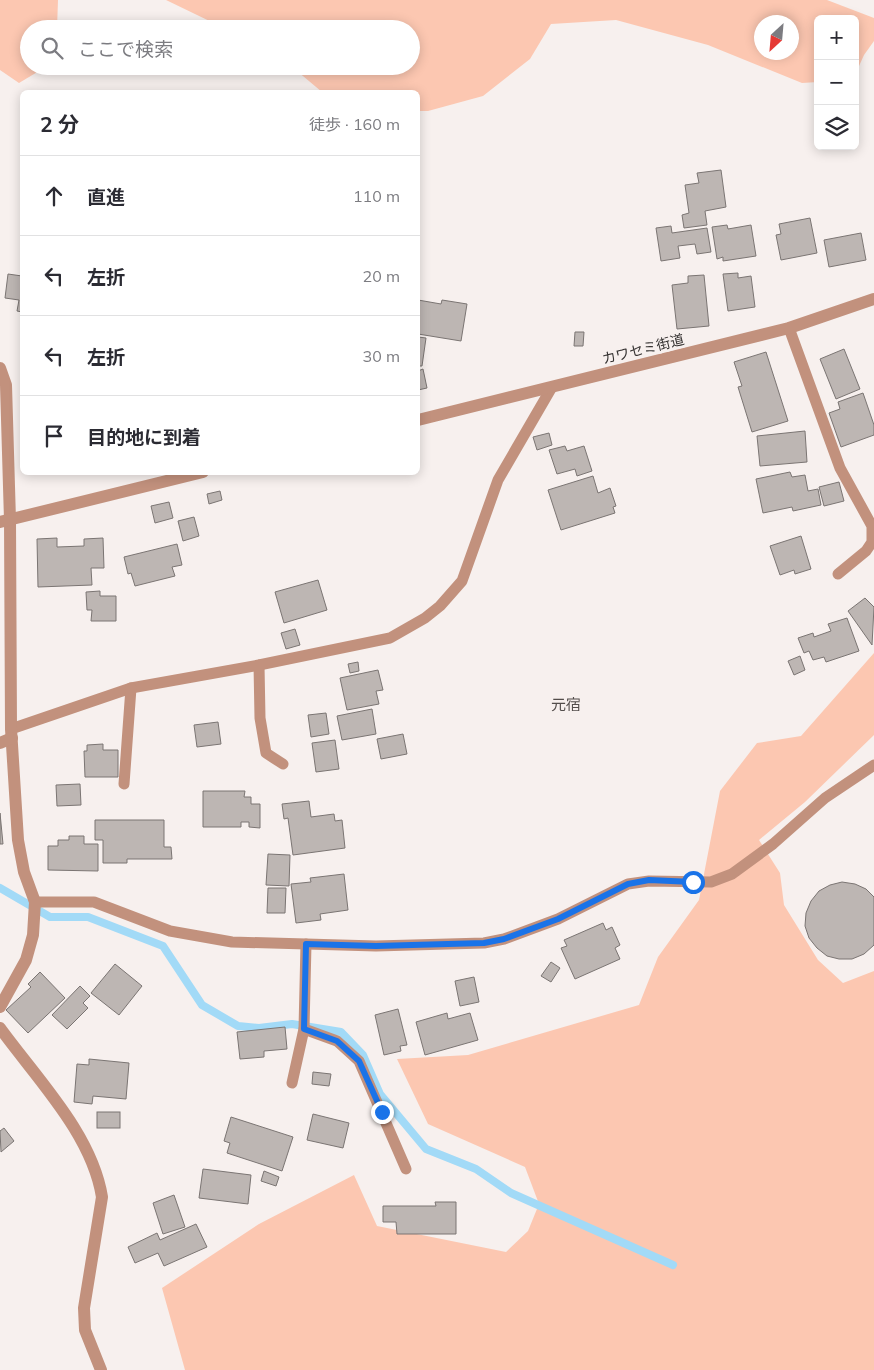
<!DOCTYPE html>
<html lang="ja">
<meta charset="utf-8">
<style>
:root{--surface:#fff;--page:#f2f2f3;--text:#2b2b33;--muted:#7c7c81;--line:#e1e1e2}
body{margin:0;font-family:Mulish,"Noto Sans JP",sans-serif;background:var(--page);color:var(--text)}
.controls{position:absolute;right:15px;top:15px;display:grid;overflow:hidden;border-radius:8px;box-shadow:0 2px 12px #0003}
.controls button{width:45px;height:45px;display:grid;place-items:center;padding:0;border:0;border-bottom:1px solid var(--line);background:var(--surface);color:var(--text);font:25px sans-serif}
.compass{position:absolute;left:754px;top:15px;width:45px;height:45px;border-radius:50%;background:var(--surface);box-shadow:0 2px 12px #0003;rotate:206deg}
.stop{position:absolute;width:15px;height:15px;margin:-11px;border:4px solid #1a73e8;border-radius:50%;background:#fff}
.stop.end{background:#1a73e8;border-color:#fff;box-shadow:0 1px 5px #0008}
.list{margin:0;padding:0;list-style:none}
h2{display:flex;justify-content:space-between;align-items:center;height:65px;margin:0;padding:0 20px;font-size:21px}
h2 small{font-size:16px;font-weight:400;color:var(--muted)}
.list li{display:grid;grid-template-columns:32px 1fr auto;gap:15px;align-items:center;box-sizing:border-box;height:80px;padding:0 20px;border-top:1px solid var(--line)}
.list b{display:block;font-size:19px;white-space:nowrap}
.list em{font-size:16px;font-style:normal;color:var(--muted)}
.icon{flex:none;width:28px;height:28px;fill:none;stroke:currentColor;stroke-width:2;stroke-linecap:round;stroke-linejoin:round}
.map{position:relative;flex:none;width:874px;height:1370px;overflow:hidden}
.search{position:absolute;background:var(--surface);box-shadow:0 2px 12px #0003;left:20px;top:20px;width:400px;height:55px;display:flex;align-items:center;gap:12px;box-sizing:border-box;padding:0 18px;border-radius:28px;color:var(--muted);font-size:19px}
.panel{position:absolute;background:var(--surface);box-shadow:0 2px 12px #0003;left:20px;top:90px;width:400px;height:385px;border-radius:8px}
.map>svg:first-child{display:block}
.green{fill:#fcc7b1;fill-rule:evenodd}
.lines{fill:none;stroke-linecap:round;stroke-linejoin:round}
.stream{stroke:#a2daf7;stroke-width:8}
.building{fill:#bdb6b3;stroke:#7b7573}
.service{stroke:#c2917d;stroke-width:11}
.minor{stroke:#c2917d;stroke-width:12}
.route{stroke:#1a73e8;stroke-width:6}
.labels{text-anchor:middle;stroke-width:5;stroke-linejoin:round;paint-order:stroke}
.street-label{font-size:14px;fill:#353231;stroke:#f7f0ee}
.neighbourhood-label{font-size:15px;fill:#534d4b;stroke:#f7f0ee}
</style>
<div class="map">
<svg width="874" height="1370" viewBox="0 0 874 1370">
<rect width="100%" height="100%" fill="#f7f0ee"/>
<!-- green -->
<g class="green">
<polygon points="0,0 58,0 57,29 29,29 29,66 41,66 39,71 19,83 0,70"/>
<path d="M166 0H827L874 18V41L864 55 855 75V19H818V82L802 83 708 45 616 20 551 24 530 59 483 96 428 111H418V92H322L297 71 286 66H411V29H226ZM792 22V52H762V22Z"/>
<polygon points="874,653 874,735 805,802 759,840 780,873 784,905 818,960 843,983 874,971 874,1370 185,1370 162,1288 259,1224 354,1175 377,1226 506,1252 528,1231 539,1204 525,1167 428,1124 397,1059 468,1055 639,1005 658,957 699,900 720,791 757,743 801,736"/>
</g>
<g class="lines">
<!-- stream -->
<polyline class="stream" points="0,888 50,917 88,917 163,946 202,1005 238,1026 259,1028 292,1024 341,1032 363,1055 380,1094 426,1149 476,1169 511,1193 673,1265"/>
</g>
<!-- building -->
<g class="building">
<polygon points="721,170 726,207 705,211 707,225 684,228 682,215 689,213 685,185 699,183 697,173"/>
<polygon points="810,218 817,253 781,260 776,235 781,234 779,224"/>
<polygon points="727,225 728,229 751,225 756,256 723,261 723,257 717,259 712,227"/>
<polygon points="671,226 672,233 707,228 711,252 697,254 695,244 678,246 680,258 661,261 656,228"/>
<polygon points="861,233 866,260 829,267 824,240"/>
<polygon points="738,273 738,278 751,276 755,307 728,311 723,274"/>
<polygon points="8,274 22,276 22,312 17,311 19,300 5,298"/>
<polygon points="704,275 709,326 677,329 672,285 688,283 688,276"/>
<polygon points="418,300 441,304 442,300 467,304 461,341 418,334"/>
<polygon points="575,332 584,332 583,346 574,346"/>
<polygon points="418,337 426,338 422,366 418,366"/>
<polygon points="844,349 860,389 836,399 820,359"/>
<polygon points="766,352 788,421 752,432 738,387 742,386 734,362"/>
<polygon points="423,369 427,388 418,390 418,371"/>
<polygon points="863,393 874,425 874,435 841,447 829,413 840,409 838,402"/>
<polygon points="805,431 807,462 760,466 757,436"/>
<polygon points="549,433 552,445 537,450 533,437"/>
<polygon points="565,446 567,451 584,446 592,471 577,476 575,469 557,474 549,450"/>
<polygon points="790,472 792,477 805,475 808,491 818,489 821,505 793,511 792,507 763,513 756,479"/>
<polygon points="593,476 598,493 610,488 616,506 613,507 615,513 561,530 548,490"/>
<polygon points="839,482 844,501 824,506 819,487"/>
<polygon points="220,491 222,500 209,504 207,494"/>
<polygon points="169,502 173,518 155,523 151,506"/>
<polygon points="194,517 199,536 183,541 178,521"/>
<polygon points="801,536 811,569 795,574 794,570 780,575 770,546"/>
<polygon points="57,538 57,547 84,546 84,539 103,538 104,568 91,568 92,585 38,587 37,539"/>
<polygon points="177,544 182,565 172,567 175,576 135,586 131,573 128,574 124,557"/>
<polygon points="318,580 327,610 284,623 275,592"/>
<polygon points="100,591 100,596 116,596 116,621 91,621 92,610 87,610 86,592"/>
<polygon points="865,598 874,607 872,645 848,611"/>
<polygon points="847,618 859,651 826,662 824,657 813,660 809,651 804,653 798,638 813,633 814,637 831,631 828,624"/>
<polygon points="295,629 300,645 286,649 281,633"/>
<polygon points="800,656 805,670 794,675 788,661"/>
<polygon points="358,662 359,671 350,673 348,664"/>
<polygon points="378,670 383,690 376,691 379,704 347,710 340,678"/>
<polygon points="372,709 376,734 342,740 337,716"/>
<polygon points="326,713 329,734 311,737 308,715"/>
<polygon points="218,722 221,744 197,747 194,725"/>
<polygon points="403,734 407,754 381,759 377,739"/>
<polygon points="335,740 339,769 316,772 312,743"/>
<polygon points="103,744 103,750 118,750 118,777 85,777 84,751 87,751 87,745"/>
<polygon points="80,784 81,805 57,806 56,785"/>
<polygon points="203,791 245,791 244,797 251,797 251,804 260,804 260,828 249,827 249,822 241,822 241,827 203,827"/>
<polygon points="309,801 311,817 334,814 335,821 342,820 345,848 293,855 288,818 284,819 282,804"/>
<polygon points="0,813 3,844 0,844"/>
<polygon points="95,820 164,820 164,847 171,847 172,859 127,859 127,863 103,863 103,840 95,840"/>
<polygon points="69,836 84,836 84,844 98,844 98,871 48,870 48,846 58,846 58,840 69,840"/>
<polygon points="268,854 290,855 289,886 266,885"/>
<polygon points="344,874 348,910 320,914 321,920 296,923 291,884 311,882 310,878"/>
<polygon points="842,882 855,884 866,889 874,897 874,945 864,954 852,959 839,959 827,956 817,948 809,938 805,926 806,913 811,901 819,891 830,885"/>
<polygon points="268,888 286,888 285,913 267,913"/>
<polygon points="603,923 606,930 612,927 620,945 615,948 620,959 575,979 561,948 567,946 564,940"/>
<polygon points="551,962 560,968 551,982 541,976"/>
<polygon points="115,964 142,986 119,1015 91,993"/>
<polygon points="40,972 65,998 28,1033 6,1010 31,987 28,984"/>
<polygon points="474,977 479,1002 460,1006 455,981"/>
<polygon points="80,986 90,996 83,1003 88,1008 67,1029 52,1015"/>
<polygon points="398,1009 407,1045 400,1046 401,1051 384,1055 375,1015"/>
<polygon points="447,1013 448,1019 470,1013 478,1040 425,1055 416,1022"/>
<polygon points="285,1027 287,1049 264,1051 264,1057 240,1059 237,1032"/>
<polygon points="89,1059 129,1063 126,1099 93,1096 92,1104 74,1102 77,1064 89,1065"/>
<polygon points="313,1072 331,1074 329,1086 312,1084"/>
<rect x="97" y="1112" width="23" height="16"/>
<polygon points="313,1114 349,1123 343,1148 307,1140"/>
<polygon points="231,1117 293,1137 282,1171 227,1153 230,1143 224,1141"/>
<polygon points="4,1128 14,1141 1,1152 0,1131"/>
<polygon points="203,1169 251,1175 248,1204 199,1198"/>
<polygon points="264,1171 279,1177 276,1186 261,1181"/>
<polygon points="174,1195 185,1227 163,1234 153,1203"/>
<polygon points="435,1202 456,1202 456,1234 397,1234 396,1222 383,1222 383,1206 436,1206"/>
<polygon points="196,1224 207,1247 164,1266 158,1253 135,1263 128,1247 157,1233 160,1240"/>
</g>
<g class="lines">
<!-- service -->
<g class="service">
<polyline points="789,328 840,468 872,526 872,542 866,551 838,574"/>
<polyline points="259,665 260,718 266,753 283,764"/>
<polyline points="11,729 131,688 259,665 390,638 425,618 440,606 462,581 498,480 552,387"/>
<polyline points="124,784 131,688"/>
<polyline points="35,902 94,902 170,931 232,942 376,946 484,943 504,939 558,919 628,884 649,881 711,882 732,874 773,844 825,798 874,765"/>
<polyline points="304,1029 337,1041 359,1061 406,1169"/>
<polyline points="292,1083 304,1029 306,944"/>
</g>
<!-- minor -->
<g class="minor">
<polyline points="0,368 6,385 10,520 11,729 18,840 24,872 35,902 33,935 26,960 0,1007"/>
<polyline points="418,420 789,328 874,299"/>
<polyline points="0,522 203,472"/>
<polyline points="0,743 12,738"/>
<path d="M0 1028C37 1079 92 1134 102 1197L84 1308 85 1330 101 1370"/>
</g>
</g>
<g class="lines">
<!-- route -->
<polyline class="route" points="382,1112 359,1061 337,1041 304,1029 306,944 376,946 484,943 504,939 558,919 628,884 649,880 693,882"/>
</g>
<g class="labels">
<!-- street labels -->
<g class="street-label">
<text transform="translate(643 349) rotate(-14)" y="5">カワセミ街道</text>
</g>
<!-- neighbourhood labels -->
<g class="neighbourhood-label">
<text x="566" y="710">元宿</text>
</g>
</g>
</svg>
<div class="controls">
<button>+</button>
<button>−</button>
<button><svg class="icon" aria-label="layers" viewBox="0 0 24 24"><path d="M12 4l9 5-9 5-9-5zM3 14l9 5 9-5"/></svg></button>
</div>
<svg class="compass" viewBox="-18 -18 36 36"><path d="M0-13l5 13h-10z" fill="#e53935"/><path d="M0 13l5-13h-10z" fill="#7c7c81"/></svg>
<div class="stop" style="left:693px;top:882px"></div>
<div class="stop end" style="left:382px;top:1112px"></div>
<div class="search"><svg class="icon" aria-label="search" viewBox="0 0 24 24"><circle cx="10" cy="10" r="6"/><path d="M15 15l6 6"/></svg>ここで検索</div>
<section class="panel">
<h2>2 分<small>徒歩 · 160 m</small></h2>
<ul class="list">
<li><svg class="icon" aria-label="ahead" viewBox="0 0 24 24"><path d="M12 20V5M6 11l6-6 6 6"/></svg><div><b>直進</b></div><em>110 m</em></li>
<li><svg class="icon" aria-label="left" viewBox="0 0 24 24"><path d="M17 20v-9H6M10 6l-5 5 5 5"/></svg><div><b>左折</b></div><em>20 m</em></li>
<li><svg class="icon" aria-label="left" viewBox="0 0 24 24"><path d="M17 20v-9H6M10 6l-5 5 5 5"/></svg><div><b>左折</b></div><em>30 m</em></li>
<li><svg class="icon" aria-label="arrive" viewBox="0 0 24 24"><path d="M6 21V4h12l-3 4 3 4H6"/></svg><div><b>目的地に到着</b></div></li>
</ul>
</section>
</div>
